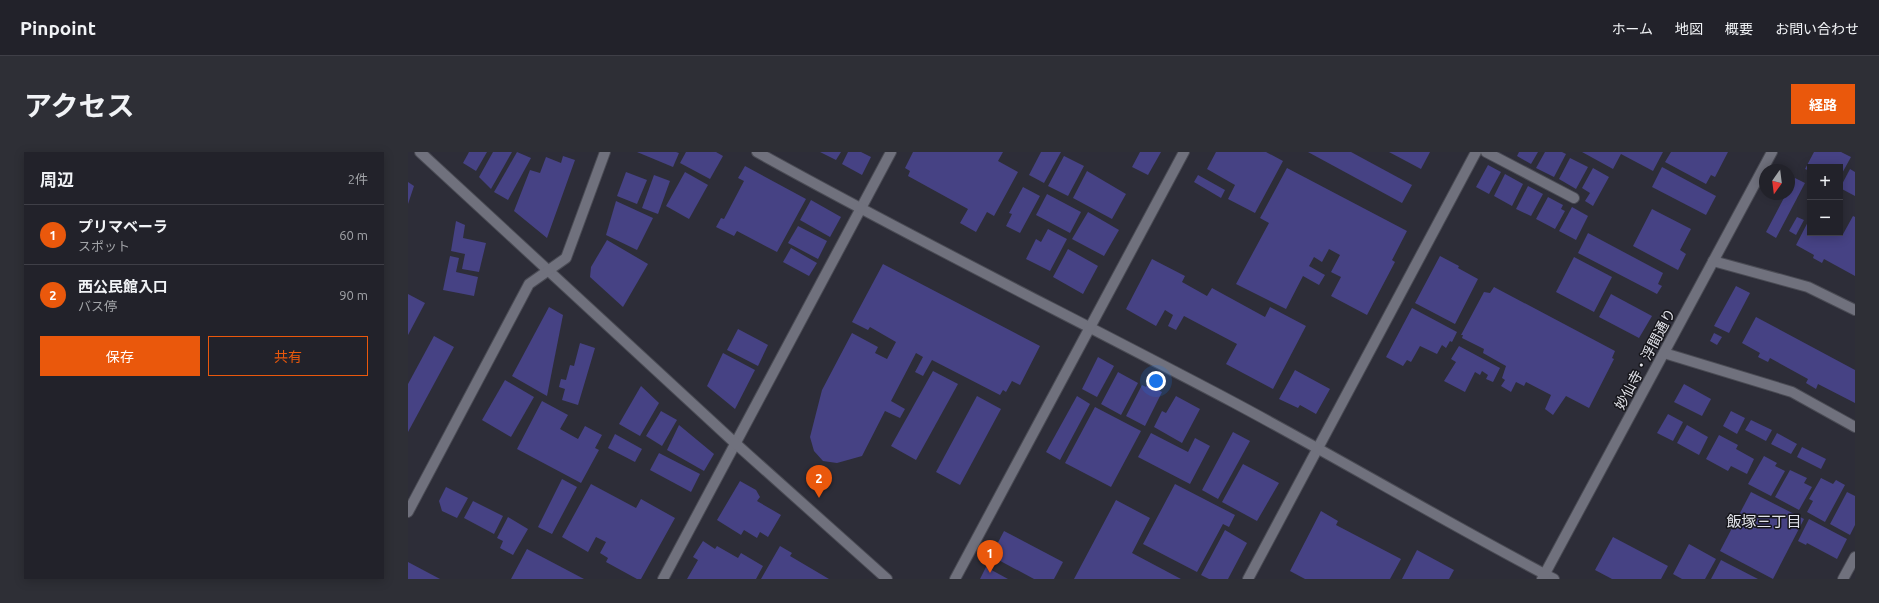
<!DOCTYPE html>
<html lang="ja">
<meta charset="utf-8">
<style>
:root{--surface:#22222a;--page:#2e2f36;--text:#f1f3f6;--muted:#a2a4a8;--line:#3f3f47;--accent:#ea580c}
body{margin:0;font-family:Ubuntu,"Noto Sans JP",sans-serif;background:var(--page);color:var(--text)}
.controls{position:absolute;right:12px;top:12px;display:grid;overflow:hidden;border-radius:0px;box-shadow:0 2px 10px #0003}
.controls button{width:36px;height:36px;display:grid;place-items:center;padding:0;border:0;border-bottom:1px solid var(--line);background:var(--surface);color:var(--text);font:20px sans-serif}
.compass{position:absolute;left:1351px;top:12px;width:36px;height:36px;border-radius:50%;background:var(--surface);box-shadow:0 2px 10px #0003;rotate:194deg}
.you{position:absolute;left:748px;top:229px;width:14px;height:14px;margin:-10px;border:3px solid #fff;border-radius:50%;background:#1a73e8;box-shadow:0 0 0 6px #1a73e833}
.badge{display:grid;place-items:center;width:26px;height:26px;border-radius:50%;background:var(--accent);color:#fff;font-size:13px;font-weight:700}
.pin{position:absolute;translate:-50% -33px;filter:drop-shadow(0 1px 2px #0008)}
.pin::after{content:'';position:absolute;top:21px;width:14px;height:12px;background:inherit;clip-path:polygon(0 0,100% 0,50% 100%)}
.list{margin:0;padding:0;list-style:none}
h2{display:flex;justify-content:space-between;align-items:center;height:52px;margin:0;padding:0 16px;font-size:17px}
h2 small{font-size:13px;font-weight:400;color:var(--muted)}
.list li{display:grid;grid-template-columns:26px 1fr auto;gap:12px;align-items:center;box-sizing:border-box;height:60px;padding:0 16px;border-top:1px solid var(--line)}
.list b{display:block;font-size:15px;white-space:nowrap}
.list p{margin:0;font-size:13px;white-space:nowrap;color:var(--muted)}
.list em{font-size:13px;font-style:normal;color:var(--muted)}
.actions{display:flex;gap:8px;padding:12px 16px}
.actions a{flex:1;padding:9px 0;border:1px solid var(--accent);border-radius:0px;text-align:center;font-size:14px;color:var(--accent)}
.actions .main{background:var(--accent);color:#fff}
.map{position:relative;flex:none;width:1447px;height:427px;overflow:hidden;border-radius:0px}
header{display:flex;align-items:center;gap:24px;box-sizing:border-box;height:56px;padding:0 20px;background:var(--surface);border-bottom:1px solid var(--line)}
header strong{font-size:19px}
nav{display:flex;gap:22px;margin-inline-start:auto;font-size:14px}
.intro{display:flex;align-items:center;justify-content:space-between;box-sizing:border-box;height:96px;padding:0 24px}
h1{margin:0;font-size:28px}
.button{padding:10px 18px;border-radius:0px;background:var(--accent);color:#fff;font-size:14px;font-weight:700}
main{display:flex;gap:24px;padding:0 24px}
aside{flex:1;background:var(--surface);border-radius:0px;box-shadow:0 2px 10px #0003}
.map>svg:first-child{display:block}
.building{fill:#464284}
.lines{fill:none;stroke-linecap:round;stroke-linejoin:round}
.service-casing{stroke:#4a4b54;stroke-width:12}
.minor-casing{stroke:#4a4b54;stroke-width:12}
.tertiary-casing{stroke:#4a4b54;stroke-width:12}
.service{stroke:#70717d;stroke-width:10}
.minor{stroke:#70717d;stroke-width:10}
.tertiary{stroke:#70717d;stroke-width:10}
.labels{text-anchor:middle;stroke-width:3;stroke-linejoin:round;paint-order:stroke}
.street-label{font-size:14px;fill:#e2e3ea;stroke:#16161b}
.neighbourhood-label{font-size:15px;fill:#e2e3ea;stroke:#16161b}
</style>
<header>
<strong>Pinpoint</strong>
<nav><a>ホーム</a><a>地図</a><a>概要</a><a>お問い合わせ</a></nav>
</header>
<div class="intro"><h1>アクセス</h1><a class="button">経路</a></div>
<main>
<aside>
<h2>周辺<small>2件</small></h2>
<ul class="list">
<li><span class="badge">1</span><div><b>プリマベーラ</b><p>スポット</p></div><em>60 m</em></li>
<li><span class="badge">2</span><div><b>西公民館入口</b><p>バス停</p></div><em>90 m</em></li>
</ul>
<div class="actions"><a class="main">保存</a><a>共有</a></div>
</aside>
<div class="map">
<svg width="1447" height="427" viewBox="0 0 1447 427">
<rect width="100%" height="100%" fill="#2d2d38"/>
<!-- building -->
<g class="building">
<polygon points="61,0 79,0 68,19 55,11"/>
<polygon points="85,0 104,0 83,37 71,25"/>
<polygon points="109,0 123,6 100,48 86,40"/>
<polygon points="229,0 268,0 271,1 265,15"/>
<polygon points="278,0 308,0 315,4 302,27 272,11"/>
<polygon points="412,0 433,0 428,8"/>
<polygon points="440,0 453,0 463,5 454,23 434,12"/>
<polygon points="505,0 595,0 590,9 610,20 586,64 579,60 568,80 552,71 560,57 500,24 502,19 497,16"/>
<polygon points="633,0 653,0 636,31 621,23"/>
<polygon points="732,0 753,0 740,23 724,15"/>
<polygon points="808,0 858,0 875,9 847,61 820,47 827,33 799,17"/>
<polygon points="900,0 943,0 1004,33 994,51"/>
<polygon points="981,0 1022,0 1013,17"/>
<polygon points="1111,0 1130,0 1123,12 1109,4"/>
<polygon points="1137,0 1154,0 1158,2 1146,25 1128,16"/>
<polygon points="1174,0 1255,0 1245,19 1213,2 1205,17"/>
<polygon points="1263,0 1320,0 1307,25 1303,23 1298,32 1257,10"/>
<polygon points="1406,0 1433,0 1443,5 1432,25 1432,15 1402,15 1402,19 1397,17"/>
<polygon points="155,4 167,8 139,86 106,59 122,18 132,21 138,5 153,11"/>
<polygon points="656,4 676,14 660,44 640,34"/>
<polygon points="1162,6 1180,15 1168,37 1151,27"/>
<polygon points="1080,13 1093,20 1081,42 1068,35"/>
<polygon points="337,14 398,47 369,100 329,79 326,84 308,75 313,66 316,67 336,29 330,26"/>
<polygon points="1254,15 1308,44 1298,63 1244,35"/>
<polygon points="879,16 999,79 984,108 987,110 959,163 923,144 933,125 923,120 932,103 921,97 914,110 906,105 901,114 917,123 911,133 895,124 878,157 828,132 861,71 852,66"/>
<polygon points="1185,16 1201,25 1185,54 1177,49 1182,41 1174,36"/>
<polygon points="1442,17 1447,20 1447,44 1432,36"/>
<polygon points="679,19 718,42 704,67 665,46"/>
<polygon points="218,20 239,28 229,52 209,44"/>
<polygon points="277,20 300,33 281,67 258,54"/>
<polygon points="1097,22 1115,32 1104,54 1086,44"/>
<polygon points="246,23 262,29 250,62 234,56"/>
<polygon points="790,23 817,38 813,46 786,30"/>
<polygon points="1387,26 1397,31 1368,86 1358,80 1378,42 1381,42 1381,37"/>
<polygon points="0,30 6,34 0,52"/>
<polygon points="1120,34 1135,42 1123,64 1108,57"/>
<polygon points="615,35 632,44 612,81 598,74 604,62 601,61"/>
<polygon points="639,42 673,60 662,81 628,63"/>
<polygon points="1140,45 1155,53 1153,57 1157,59 1147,77 1128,67"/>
<polygon points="403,48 433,65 422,85 392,68"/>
<polygon points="208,49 245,66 229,98 198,83"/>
<polygon points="1164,55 1180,64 1168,88 1151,79"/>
<polygon points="1244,57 1283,77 1272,98 1278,102 1270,118 1225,94"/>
<polygon points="680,60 711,78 696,104 664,87"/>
<polygon points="1445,64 1447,65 1447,124 1416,107 1414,111 1405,106 1406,103 1388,93 1402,66 1402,81 1428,81 1434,84"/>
<polygon points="1389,65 1396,68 1388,83 1381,79"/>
<polygon points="48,69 57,73 55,86 78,91 71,120 54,117 57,102 43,99"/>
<polygon points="390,74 419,89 410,107 380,91"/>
<polygon points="640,77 659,87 642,119 618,107 628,87 633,90"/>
<polygon points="1180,81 1255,121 1250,132 1254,134 1249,142 1170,101"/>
<polygon points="199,88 240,112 215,155 182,125 183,115"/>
<polygon points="383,96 409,111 401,124 375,110"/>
<polygon points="660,97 690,114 675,142 645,125"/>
<polygon points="42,104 51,106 48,120 70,125 66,144 35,138"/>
<polygon points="1032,104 1051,114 1050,116 1070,127 1047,172 1007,151"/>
<polygon points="1166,105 1204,125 1186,160 1148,140"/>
<polygon points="744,107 777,124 774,130 799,144 804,136 857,165 862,155 898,174 865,237 818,212 829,192 776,164 768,178 760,174 765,163 757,158 748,174 718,157"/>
<polygon points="475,112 632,194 612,233 604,229 598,240 595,238 592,243 524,208 515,224 507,220 515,205 508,201 483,249 497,257 492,266 477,259 454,304 429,311 415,309 406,299 402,285 414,238 444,181 470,195 467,201 479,207 488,190 462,175 460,178 444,170"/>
<polygon points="1328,134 1342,141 1321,181 1306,174"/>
<polygon points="1086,135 1207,199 1204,206 1206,207 1181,256 1158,244 1145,263 1137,257 1143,243 1118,230 1116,234 1108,230 1103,240 1093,234 1097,228 1094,226 1098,214 1075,201 1076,197 1054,186 1055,183 1053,183 1076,140 1082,141"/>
<polygon points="0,142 17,151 0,183"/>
<polygon points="1203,142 1244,164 1231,186 1191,165"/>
<polygon points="141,155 155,163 139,244 104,224"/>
<polygon points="1004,156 1049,180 1044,190 1042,189 1038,196 1034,193 1029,202 1012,194 1003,210 999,208 995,214 978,205"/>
<polygon points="1348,165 1447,218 1447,251 1410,232 1408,237 1398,231 1400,227 1362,206 1360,210 1350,205 1352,201 1334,191"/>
<polygon points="330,177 360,193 350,214 319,198"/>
<polygon points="1306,181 1314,185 1309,193 1302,189"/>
<polygon points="26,184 46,195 0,280 0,232"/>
<polygon points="172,191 187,196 170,253 154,248 157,237 151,235 153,227 158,228 162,213 166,214"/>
<polygon points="1051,194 1092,216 1085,230 1078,227 1080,223 1074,219 1072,223 1067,220 1057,240 1036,229 1048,210 1043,207"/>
<polygon points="315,201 347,218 327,257 299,234"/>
<polygon points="690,205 706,214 689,245 674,237"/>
<polygon points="887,218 922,237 908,262 892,253 890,256 871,247"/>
<polygon points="525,219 550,232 508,308 483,294"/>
<polygon points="710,220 730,231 713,263 693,252"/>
<polygon points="97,228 126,245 103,285 74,268"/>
<polygon points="739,232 754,240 737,274 718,264 734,233 738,235"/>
<polygon points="1276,232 1303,247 1294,264 1266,250"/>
<polygon points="233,234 251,251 232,284 211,272"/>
<polygon points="569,244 593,257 552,333 528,320"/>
<polygon points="669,244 682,252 652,308 638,300"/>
<polygon points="768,244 792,257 774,291 746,275 754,259 758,261"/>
<polygon points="134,249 160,263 152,277 170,287 177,274 194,283 187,296 191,298 173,331 109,297"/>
<polygon points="687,255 733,279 703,335 657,311"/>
<polygon points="253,259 269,268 254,294 238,284"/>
<polygon points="1323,259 1337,266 1329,282 1315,274"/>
<polygon points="1260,262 1275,270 1265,289 1249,281"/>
<polygon points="1343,268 1364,278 1358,289 1337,278"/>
<polygon points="271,273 306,302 296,319 259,298"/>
<polygon points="1279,273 1300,285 1291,303 1269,291"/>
<polygon points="825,280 842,289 810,347 794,338"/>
<polygon points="743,281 780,300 787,286 802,294 782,332 730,305"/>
<polygon points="1369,281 1389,292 1383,302 1363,292"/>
<polygon points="207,282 234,297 227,310 200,296"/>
<polygon points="1311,283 1330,293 1328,297 1346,307 1339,322 1323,314 1320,319 1298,307"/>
<polygon points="1394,295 1418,307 1413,317 1389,305"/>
<polygon points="251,301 292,322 283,340 242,318"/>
<polygon points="1356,304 1369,311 1367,314 1377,319 1363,344 1340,332"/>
<polygon points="835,312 871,331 849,369 814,350"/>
<polygon points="1382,318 1399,326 1396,331 1404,335 1391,358 1367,345"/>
<polygon points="1413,326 1425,332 1428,328 1437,333 1417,370 1399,360 1405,349 1401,347"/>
<polygon points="154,327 169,335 144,382 130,375"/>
<polygon points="332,329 348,338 352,345 349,349 373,363 360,385 352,380 349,386 336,378 333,383 309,368"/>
<polygon points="183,332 228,356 233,347 267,366 233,427 229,427 198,410 200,406 192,401 198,390 188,385 180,400 154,385"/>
<polygon points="767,332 827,363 821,375 815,372 789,420 735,392"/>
<polygon points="38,335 60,346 49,366 34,359 31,349"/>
<polygon points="1343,340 1396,367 1365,427 1312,399"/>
<polygon points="1439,340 1447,344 1447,373 1442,383 1422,372"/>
<polygon points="708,348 742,366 724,401 773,427 666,427"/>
<polygon points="65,349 95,364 86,382 56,366"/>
<polygon points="913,359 930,369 928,373 993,407 982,427 897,427 882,419"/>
<polygon points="100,365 120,377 105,403 92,396 95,389 89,386"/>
<polygon points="1401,367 1439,387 1429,407 1399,391 1398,393 1390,389"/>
<polygon points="817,378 839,391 820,427 801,427 793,423"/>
<polygon points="596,379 655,410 646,427 626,427 583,404"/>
<polygon points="1205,385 1260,414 1253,427 1204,427 1187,418"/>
<polygon points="295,389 307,397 309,394 330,406 333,401 355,414 348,427 279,427 290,408 285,405"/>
<polygon points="1281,392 1308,407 1297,427 1274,427 1265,422"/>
<polygon points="372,394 384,401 382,404 421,427 353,427"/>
<polygon points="119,397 176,427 103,427"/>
<polygon points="1009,398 1046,418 1041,427 994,427"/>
<polygon points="1313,408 1350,427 1303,427"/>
<polygon points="0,410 32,427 0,427"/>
<polygon points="578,415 600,427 572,427"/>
</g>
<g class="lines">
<!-- service casing -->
<g class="service-casing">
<polyline id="service" points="1078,0 1166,46"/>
</g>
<!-- minor casing -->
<g class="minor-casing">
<g id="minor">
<polyline points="1305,109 1400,135 1447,158"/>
<polyline points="1256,201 1384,240 1447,275"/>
<polyline points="255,427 483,0"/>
<polyline points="840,427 1068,0"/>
<polyline points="1435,427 1447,405"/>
</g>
</g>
<!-- tertiary casing -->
<g class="tertiary-casing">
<g id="tertiary">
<polyline points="12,0 327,291 479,427"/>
<path d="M349 0C505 87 666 166 823 249 932 307 1037 370 1146 427"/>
<polyline points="0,360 121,132 158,106 197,0"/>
<polyline points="547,427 776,0"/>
<polyline points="1134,427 1364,0"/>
</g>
</g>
<!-- service -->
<use href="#service" class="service"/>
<!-- minor -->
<use href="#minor" class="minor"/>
<!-- tertiary -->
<use href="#tertiary" class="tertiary"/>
</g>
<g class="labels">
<!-- street labels -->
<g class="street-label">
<text transform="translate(1237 207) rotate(-62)" y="5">妙仙寺・浮間通り</text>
</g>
<!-- neighbourhood labels -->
<g class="neighbourhood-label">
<text x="1356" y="375">飯塚三丁目</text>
</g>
</g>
</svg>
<div class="controls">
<button>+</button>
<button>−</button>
</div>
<svg class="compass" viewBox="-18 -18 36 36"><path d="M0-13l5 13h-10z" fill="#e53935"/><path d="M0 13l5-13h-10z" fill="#a2a4a8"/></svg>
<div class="you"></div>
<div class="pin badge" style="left:582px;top:421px">1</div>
<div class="pin badge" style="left:411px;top:346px">2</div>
</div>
</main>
